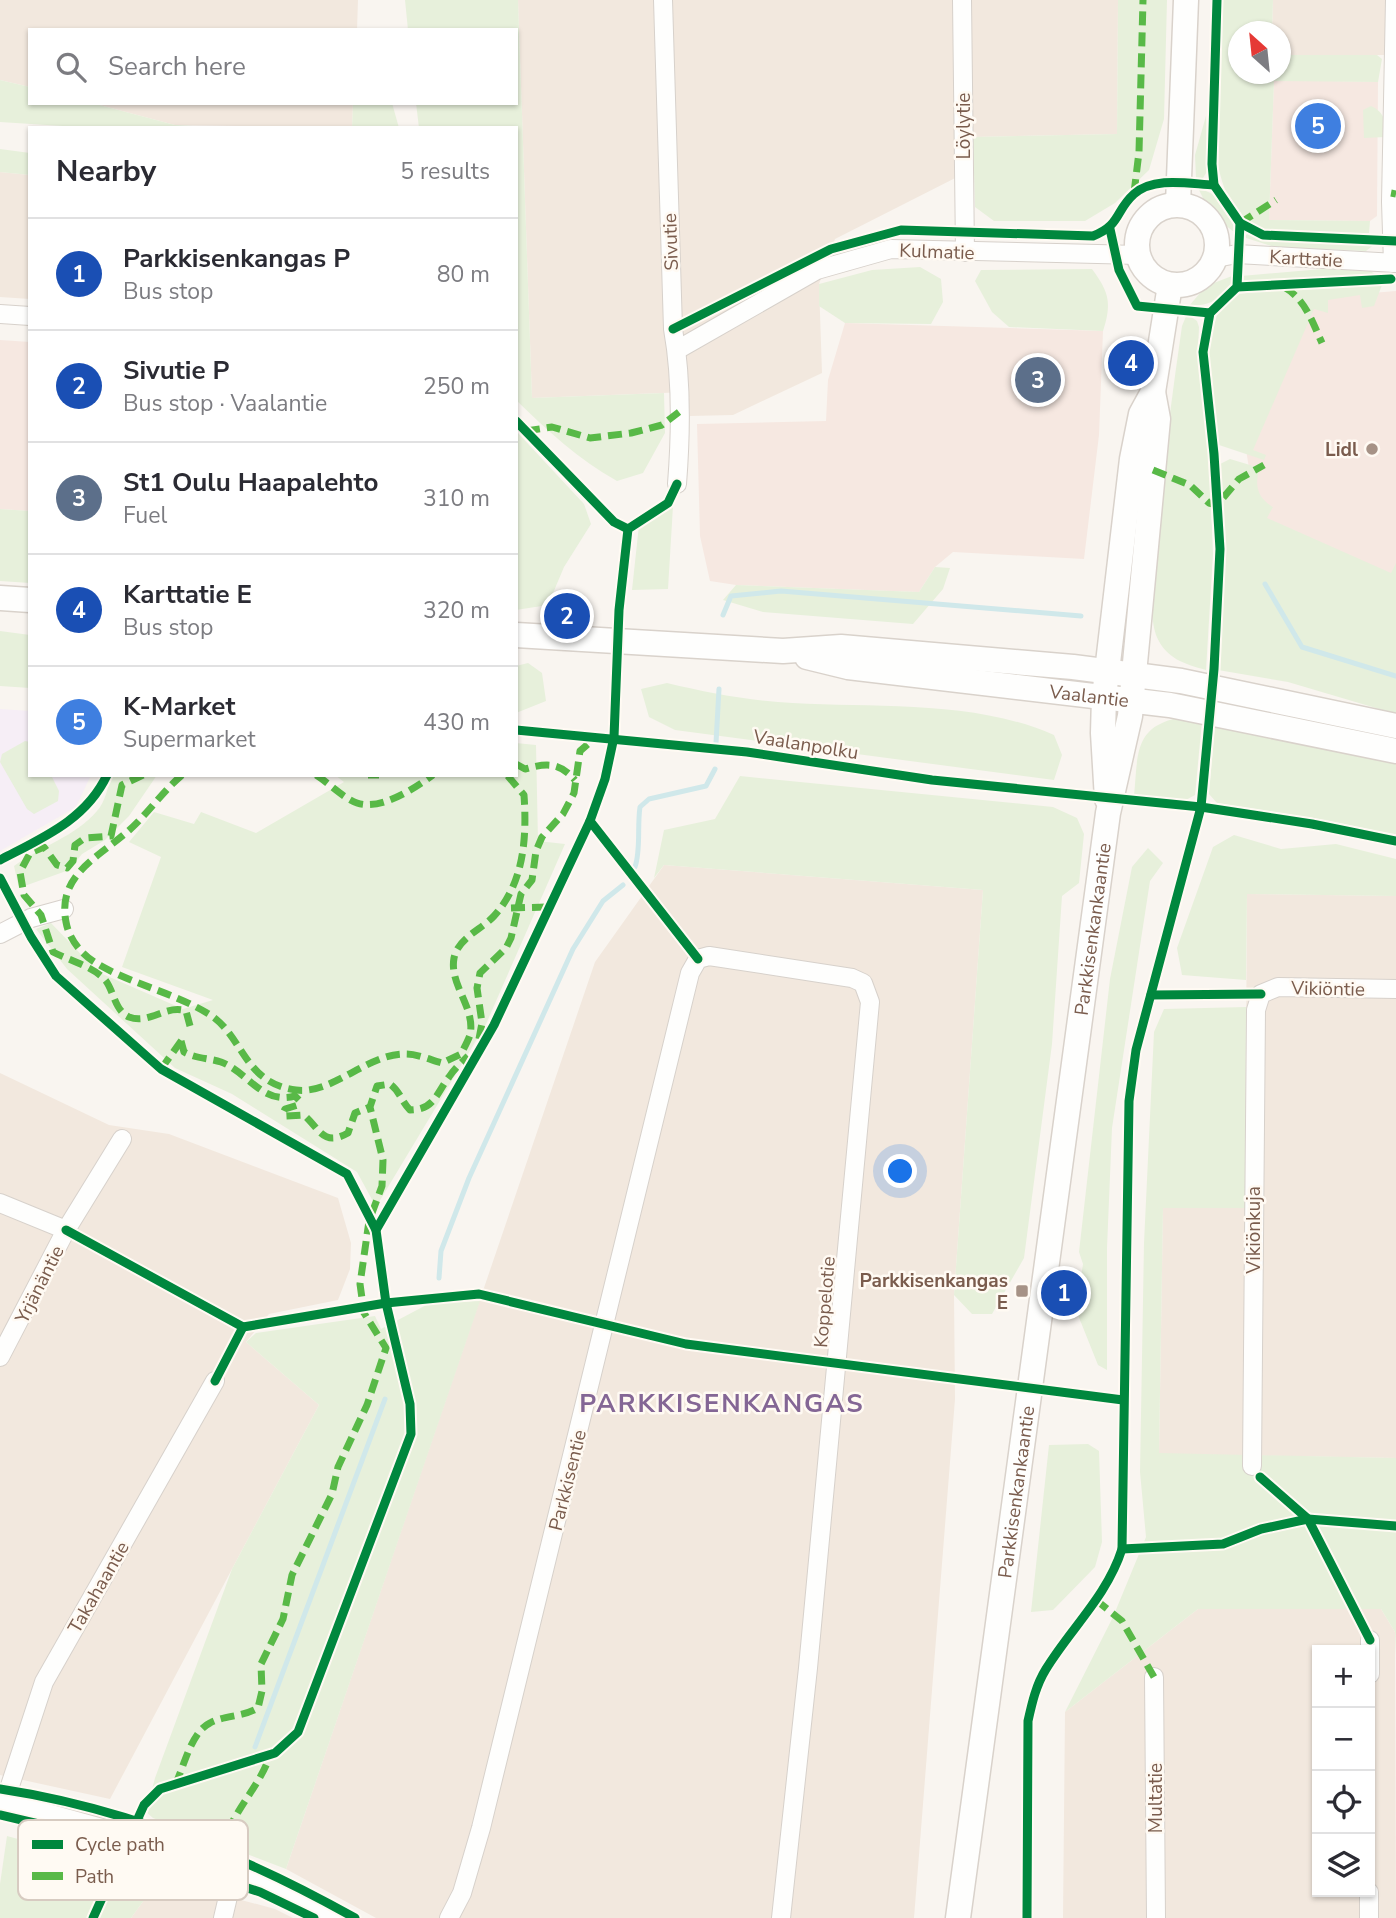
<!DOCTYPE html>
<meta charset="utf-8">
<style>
:root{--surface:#fff;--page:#f7f7f7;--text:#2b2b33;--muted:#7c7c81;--line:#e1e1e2;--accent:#1a73e8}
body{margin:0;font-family:"Nunito Sans",sans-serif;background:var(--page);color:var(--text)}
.controls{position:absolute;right:21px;bottom:21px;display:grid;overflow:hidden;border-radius:0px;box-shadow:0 2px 5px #0004}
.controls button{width:63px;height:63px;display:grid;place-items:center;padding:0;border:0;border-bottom:2px solid var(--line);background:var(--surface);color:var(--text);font:35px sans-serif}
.compass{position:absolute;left:1228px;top:21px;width:63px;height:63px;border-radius:50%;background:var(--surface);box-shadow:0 2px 5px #0004;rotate:333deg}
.you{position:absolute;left:901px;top:1172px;width:24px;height:24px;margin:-18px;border:5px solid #fff;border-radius:50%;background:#1a73e8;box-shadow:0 0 0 10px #1a73e833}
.badge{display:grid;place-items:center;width:46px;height:46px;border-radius:50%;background:var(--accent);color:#fff;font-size:23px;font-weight:700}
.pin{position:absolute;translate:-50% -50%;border:4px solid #fff;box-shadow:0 2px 7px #0006}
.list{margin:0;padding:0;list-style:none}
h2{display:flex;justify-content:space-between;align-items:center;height:91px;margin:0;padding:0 28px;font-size:30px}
h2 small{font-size:23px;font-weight:400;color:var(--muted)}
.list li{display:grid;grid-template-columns:46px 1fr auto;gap:21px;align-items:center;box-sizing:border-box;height:112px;padding:0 28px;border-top:2px solid var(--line)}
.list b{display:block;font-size:26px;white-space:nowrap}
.list p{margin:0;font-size:23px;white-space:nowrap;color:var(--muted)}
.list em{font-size:23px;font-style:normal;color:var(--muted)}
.icon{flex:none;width:38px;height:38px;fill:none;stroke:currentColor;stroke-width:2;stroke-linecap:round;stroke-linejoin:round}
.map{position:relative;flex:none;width:1396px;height:1918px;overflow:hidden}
.search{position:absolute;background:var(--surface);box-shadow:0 2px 5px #0004;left:28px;top:28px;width:490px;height:77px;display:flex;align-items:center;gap:18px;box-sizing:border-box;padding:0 24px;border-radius:0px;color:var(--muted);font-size:26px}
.panel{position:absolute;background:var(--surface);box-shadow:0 2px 5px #0004;left:28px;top:126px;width:490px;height:651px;border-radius:0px}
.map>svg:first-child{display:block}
.residential{fill:#f2e8de;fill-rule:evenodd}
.commercial{fill:#f6e8e1}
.education{fill:#f6eef6}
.green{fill:#e7f0db}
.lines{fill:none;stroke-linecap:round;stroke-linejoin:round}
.stream{stroke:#d0e8ea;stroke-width:5}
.street-casing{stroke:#d7d1cb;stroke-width:20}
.secondary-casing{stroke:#d9d2cb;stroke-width:27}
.street{stroke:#fefefd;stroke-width:18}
.secondary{stroke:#fefefd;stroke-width:24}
.quiet{stroke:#58b947;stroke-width:7;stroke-dasharray:14 7;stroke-linecap:butt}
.cycleway-casing{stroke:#fffaf3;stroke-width:13}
.cycleway{stroke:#00873e;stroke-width:9}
.poi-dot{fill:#a69286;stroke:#fffaf3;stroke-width:2.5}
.labels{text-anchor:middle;stroke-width:5;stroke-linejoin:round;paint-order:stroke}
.street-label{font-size:19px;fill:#7a5c4d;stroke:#fffaf3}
.poi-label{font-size:19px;font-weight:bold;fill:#7a5c4d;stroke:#fffaf3;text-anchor:end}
.district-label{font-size:26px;font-weight:bold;letter-spacing:2px;fill:#846695;stroke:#fffaf3}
.key{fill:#fffaf3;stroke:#d7cbc1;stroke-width:2}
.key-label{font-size:19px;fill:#7a5c4d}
</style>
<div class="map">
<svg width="1396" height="1918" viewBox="0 0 1396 1918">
<rect width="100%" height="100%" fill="#f9f5f0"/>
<!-- residential -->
<g class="residential">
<polygon points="0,0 358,0 357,30 30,30 30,87 0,80"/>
<polygon points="518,0 1118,0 1117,134 973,137 973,169 835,239 819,284 822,373 733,415 690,416 688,392 532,398"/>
<polygon points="1273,0 1396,0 1396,55 1281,55 1280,32 1272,32"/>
<polygon points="92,103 353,103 352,128 175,125"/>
<polygon points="0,172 30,175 30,299 0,297"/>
<polygon points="664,865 983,890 954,1295 955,1399 914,1918 376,1918 286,1869 595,962"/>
<polygon points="1247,894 1396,896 1396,1458 1159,1454 1163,1207 1245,1208"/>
<polygon points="0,1073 109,1125 169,1134 338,1198 351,1243 350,1269 338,1300 269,1314 246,1342 319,1405 110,1799 0,1775"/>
<path d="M1198 1609H1381L1395 1632 1396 1918H1063L1065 1712ZM1317 1650H1370V1892H1317Z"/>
<polygon points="160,1878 275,1909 293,1918 131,1918"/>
</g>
<!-- commercial -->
<g class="commercial">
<polygon points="1274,80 1378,82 1377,216 1370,221 1269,220"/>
<polygon points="1396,291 1396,584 1257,519 1245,443 1300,299"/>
<polygon points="845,323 1103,331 1099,435 1084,559 953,552 935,567 919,592 736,585 710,581 700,536 697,424 826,421 828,380"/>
<polygon points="0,340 30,342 30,511 0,509"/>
</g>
<!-- education -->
<polygon class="education" points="0,709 30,711 30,775 91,775 76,807 0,851"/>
<!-- green -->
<g class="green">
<path d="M405 0H518L532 398 664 393 665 433 643 473 617 481C578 459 548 431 516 400V128H419L416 103H516V30H408Z"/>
<polygon points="1118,0 1167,0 1164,119 1149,170 1115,203 1085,221 994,221 975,207 973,137 1117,134"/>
<path d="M1220 0H1273L1272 31 1238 32V74H1280L1281 55H1377L1382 59 1378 82 1274 81 1269 220 1370 221 1369 233C1342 233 1278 238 1257 227 1193 196 1218 58 1220 0Z"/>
<polygon points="0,80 30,87 30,103 92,103 175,125 229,128 94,128 0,122"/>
<polygon points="353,103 392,103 399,128 352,128"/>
<path d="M1371 106C1385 112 1386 123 1385 137L1364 138 1363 110Z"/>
<polygon points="1206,116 1208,170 1201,181 1196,178 1195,155"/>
<polygon points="0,149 30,153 30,175 0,172"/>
<path d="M1199 190C1218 190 1234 215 1234 232L1211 214Z"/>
<polygon points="1249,233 1275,241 1376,243 1366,251 1274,247 1243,237"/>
<polygon points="920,267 941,279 943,302 931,324 845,323 819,306 819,284 872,270"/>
<path d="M1092 269C1109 292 1112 303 1103 331L1009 327 992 312 975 281 981 270Z"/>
<polygon points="1322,269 1370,271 1380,277 1245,282 1241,276"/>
<path d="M1232 276C1231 298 1208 306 1189 306L1206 286Z"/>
<polygon points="1382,285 1374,306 1362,308 1360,295 1328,300 1328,313 1314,309 1253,450 1266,455 1264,460 1219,445 1208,347 1217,315 1226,305 1239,294 1295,287"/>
<path d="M1187 314 1197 321 1199 327 1198 350 1209 453 1213 554 1206 670C1184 664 1165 658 1156 635 1148 611 1154 579 1156 555 1161 478 1171 402 1182 326Z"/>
<polygon points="516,431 584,504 591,524 564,567 548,605 516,610"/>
<path d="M1230 459 1260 468C1254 484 1257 498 1273 507L1267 518 1391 573 1396 563V714L1288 682 1218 670 1224 552 1220 464Z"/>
<polygon points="673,506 668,589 632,590 639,525"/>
<polygon points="0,509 30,511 30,583 0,581"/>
<polygon points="935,567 950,568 943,589 913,624 763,612 723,600 736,585 919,592"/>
<polygon points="0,631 30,635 30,688 0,686"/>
<polygon points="528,663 542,673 546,701 516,713 516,666"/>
<path d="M667 683C705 692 740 699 778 702 868 709 970 698 1054 735L1062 755 1054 780 675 730 649 717 641 689Z"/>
<path d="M1178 718 1202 721 1195 795 1184 801 1134 796C1138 757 1133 727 1178 718Z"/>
<polygon points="1215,724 1396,760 1396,835 1326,820 1217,803 1209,794"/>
<polygon points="25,741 30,742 30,775 51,775 59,791 58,801 34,814 27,809 0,762 2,754"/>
<polygon points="516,743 536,745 538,841 565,844 486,1024 376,1207 357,1172 232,1094 175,1068 67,969 36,929 51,923 98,972 183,1009 213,1000 122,967 161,857 129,842 154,812 194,824 201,812 256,833 344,782 335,775 516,775"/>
<path d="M112 775H157L129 816 105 840 82 854 69 870 19 888 14 866C40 847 76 836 97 811 105 803 108 786 112 775Z"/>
<polygon points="740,776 1053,807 1077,818 1084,834 1079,883 1062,896 1052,1044 1024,1258 992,1314 972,1314 954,1295 983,890 664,865 654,878 664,830 715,819"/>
<polygon points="1234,835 1281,849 1336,844 1396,859 1396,896 1247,894 1246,980 1182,975 1177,948 1213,847"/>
<polygon points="1148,848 1163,863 1150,881 1112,1128 1107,1248 1107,1370 1098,1365 1076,1310 1083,1264 1079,1252 1110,979 1132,867"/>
<polygon points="1246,1007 1245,1208 1163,1208 1159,1453 1396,1458 1396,1657 1395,1632 1381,1609 1198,1609 1065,1712 1113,1617 1146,1537 1140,1472 1144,1243 1154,1032 1164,1009"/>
<polygon points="480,1301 286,1869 153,1818 146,1812 155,1778 232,1569 319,1405 246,1342 256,1333 375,1316 381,1329 430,1303"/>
<polygon points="1088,1444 1099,1451 1102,1542 1095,1567 1053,1610 1031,1612 1049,1445"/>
<polygon points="7,1836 160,1878 131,1918 0,1918 0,1884"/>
</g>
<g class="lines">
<!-- stream -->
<g class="stream">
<polyline points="1265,584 1302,647 1396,676"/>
<polyline points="723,615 731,596 781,591 1081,616"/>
<polyline points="716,743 719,689"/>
<path d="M635 867C641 850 637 827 640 807L649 799 706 786 715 769"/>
<polyline points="439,1278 441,1251 469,1178 573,949 603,901 623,885"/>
<polyline points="255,1747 385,1399"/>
</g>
<!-- street casing -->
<g class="street-casing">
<g id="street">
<path d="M663 0 673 329C682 379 681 433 677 484"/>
<polyline points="962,0 965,252"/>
<polyline points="1216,258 1237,254 1396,263"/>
<polyline points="1393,263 1391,202 1395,0"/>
<polyline points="0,314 30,316"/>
<polyline points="677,350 817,270 891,249 1138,255"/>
<polyline points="0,934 31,918 64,909"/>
<polyline points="0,1203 66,1230"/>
<polyline points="0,1357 66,1230 122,1139"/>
<polyline points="1252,1466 1256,1010 1261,994 1278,987 1396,989"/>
<polyline points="1370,1674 1370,1640"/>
<polyline points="1154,1677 1156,1918"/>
<polyline points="4,1804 44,1682 215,1381"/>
<polyline points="223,1918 234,1871"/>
<polyline points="449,1918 462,1893 481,1828 690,973 698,959 709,956 852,978 863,983 870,1002 808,1668 781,1918"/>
<polyline points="1369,1918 1369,1892"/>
</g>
</g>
<!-- secondary casing -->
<g class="secondary-casing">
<g id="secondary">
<polyline points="1178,204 1186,0"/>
<circle cx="1177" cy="245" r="40"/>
<polyline points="0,598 30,600"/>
<polyline points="516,635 783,651 841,647 1073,667 1181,681 1396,726"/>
<path id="s1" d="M807 657 848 667 1170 705 1396 751"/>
<polyline points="1107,799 1103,733 1104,697 1132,459 1141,414 1153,392 1170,285"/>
<polyline points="0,1803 171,1850 281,1890 334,1918"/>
<path id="s2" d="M958 1918 1108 813 1130 716 1158 419 1153 392"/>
</g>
</g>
<!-- street -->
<use href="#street" class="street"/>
<!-- secondary -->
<use href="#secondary" class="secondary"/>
<!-- quiet -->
<g class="quiet">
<polyline points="1134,193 1139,152 1143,0"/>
<polyline points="1391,193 1396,194"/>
<polyline points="1240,223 1276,200"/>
<path d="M1284 287C1305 299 1312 321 1322 343"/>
<polyline points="526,431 552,427 590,438 631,433 662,425 679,412"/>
<polyline points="1153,470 1190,485 1209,503 1217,505 1239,479 1264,465"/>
<path d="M516 764 525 769C547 763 559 762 575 780"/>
<path d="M143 775 122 785 111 836 85 838 75 845 73 861 67 868 57 865 44 847 30 853 20 872 24 895 41 915 53 952C68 960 95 967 106 981 114 992 115 1011 129 1017 149 1025 166 1004 186 1011L190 1026"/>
<path d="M182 775C161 793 147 815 127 832 97 858 57 876 66 922 69 939 81 954 96 963 131 984 172 992 207 1013 244 1034 242 1083 296 1090 332 1095 368 1053 406 1054 417 1054 431 1060 442 1063L461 1054C464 1048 468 1041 470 1035 476 1008 449 985 454 958 458 938 481 930 494 916 524 883 527 838 524 795L507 775"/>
<path d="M316 775C329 783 343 798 357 803 381 811 415 788 433 775"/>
<polyline points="368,775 379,775"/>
<polyline points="511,908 548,907"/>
<polyline points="479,1039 482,1023 477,988 480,973 506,948 511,938 521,894 532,880 536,851 542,837 563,814 574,793 580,751 595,738"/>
<path d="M181 1041 184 1052C197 1059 209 1058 221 1062 248 1072 262 1105 295 1096L299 1100 298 1105 285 1109 283 1113 286 1116 304 1115C320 1129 323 1147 348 1133L355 1113 370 1107"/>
<polyline points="161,1069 184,1037"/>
<polyline points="1096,1600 1122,1621 1154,1677"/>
<path d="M175 1785C184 1767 191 1732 210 1723 225 1715 243 1717 258 1708L262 1691 261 1664 283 1619 292 1575 332 1494 338 1467 367 1405 386 1348 364 1313 360 1284 369 1221 382 1186 383 1160 370 1107 377 1086 390 1084C400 1091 401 1101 410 1110 434 1110 436 1094 449 1077 454 1069 461 1063 468 1056"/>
<path d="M223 1852C227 1815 259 1790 270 1755"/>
</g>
<!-- cycleway casing -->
<g class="cycleway-casing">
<g id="cycleway">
<polyline points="1240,223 1263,235 1396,241"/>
<polyline points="1110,229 1119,270 1137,306 1210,313"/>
<polyline points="1237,287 1391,279"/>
<path d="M673 329 831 249 901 230 1093 236C1121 225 1115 211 1134 194 1154 176 1190 184 1214 185"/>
<polyline points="516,421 614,522 628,529"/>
<polyline points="516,730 747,752 932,780 1201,807 1312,824 1396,841"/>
<polyline points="590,821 698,959"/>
<path d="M0 860C42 838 86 820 107 775"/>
<polyline points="0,878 31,937 56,976 161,1069 347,1174 376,1230"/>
<polyline points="1151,995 1261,994"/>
<polyline points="66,1230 243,1327 215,1381"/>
<polyline points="243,1327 386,1303 479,1294 686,1344 1123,1400"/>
<polyline points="1260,1477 1308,1519 1370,1640"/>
<polyline points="1122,1549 1223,1544 1261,1529 1308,1519 1396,1526"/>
<path d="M0 1789C126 1808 245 1856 355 1918"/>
<polyline points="0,1815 43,1825 123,1854 229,1882 260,1892 314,1918"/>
<polyline points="93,1918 144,1805 160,1789 275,1753 298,1732 411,1434 410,1404 386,1303 376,1230 494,1025 590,821 605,779 614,737 619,610 628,529 668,503 677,484"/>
<path d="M1027 1918 1028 1721C1032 1703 1036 1685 1046 1669 1071 1628 1107 1596 1122 1549L1129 1101 1136 1050 1201 807 1214 669 1220 549 1214 454 1203 352 1210 313 1237 287 1240 223 1214 185 1212 164 1217 0"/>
</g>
</g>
<!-- cycleway -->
<use href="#cycleway" class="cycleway"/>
</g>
<!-- markers -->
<g class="poi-dot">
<circle cx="1372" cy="449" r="7"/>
<rect x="1015" y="1284" width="14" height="14" rx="3.5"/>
</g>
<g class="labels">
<!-- street labels -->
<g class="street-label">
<text transform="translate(963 126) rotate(-90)" y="7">Löylytie</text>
<text transform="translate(670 242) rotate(-92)" y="7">Sivutie</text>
<text transform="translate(937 251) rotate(2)" y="7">Kulmatie</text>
<text transform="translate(1306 258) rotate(3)" y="7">Karttatie</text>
<text dy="7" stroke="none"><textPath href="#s1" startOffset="285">Vaalantie</textPath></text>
<text transform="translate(806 744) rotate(9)" y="7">Vaalanpolku</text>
<text dy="7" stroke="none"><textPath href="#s2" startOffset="998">Parkkisenkankaantie</textPath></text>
<text transform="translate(1328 988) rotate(1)" y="7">Vikiöntie</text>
<text transform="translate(1253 1230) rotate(-90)" y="7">Vikiönkuja</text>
<text transform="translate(39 1284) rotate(-63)" y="7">Yrjänäntie</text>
<text transform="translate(824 1302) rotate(-85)" y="7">Koppelotie</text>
<text transform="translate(567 1480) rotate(-76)" y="7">Parkkisentie</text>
<text dy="7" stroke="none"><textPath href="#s2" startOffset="430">Parkkisenkankaantie</textPath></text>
<text transform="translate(98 1587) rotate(-60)" y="7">Takahaantie</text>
<text transform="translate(1155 1798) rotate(-90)" y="7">Multatie</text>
</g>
<!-- poi labels -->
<g class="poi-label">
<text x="1358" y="456">Lidl</text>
<text x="1008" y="1287">Parkkisenkangas<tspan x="1008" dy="22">E</tspan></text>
</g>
<!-- district labels -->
<g class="district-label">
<text x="722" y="1412">PARKKISENKANGAS</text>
</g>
</g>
<!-- legend -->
<rect x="18" y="1820" width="230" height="80" rx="10" class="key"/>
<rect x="32" y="1840" width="31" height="9" fill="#00873e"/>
<rect x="32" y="1872" width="31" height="8" fill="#58b947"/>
<g class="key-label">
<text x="75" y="1851">Cycle path</text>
<text x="75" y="1883">Path</text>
</g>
</svg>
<div class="controls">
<button>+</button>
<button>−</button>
<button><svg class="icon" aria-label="locate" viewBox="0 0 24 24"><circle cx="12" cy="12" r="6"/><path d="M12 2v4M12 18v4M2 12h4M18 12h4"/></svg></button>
<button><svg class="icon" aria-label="layers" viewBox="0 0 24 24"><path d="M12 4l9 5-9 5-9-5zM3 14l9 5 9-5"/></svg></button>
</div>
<svg class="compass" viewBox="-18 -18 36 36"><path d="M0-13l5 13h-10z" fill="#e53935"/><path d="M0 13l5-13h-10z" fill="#7c7c81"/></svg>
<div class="you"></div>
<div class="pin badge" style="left:1064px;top:1293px;background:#1a4fb4">1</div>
<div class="pin badge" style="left:567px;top:616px;background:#1a4fb4">2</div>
<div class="pin badge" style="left:1038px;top:380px;background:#5c6f8a">3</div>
<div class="pin badge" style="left:1131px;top:363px;background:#1a4fb4">4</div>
<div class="pin badge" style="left:1318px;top:126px;background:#3f7fe0">5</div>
<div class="search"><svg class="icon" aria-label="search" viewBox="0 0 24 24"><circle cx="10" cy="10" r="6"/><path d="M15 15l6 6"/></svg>Search here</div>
<section class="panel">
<h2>Nearby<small>5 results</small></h2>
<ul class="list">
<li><span class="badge" style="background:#1a4fb4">1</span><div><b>Parkkisenkangas P</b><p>Bus stop</p></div><em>80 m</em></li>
<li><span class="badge" style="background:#1a4fb4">2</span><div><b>Sivutie P</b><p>Bus stop · Vaalantie</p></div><em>250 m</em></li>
<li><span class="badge" style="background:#5c6f8a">3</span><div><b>St1 Oulu Haapalehto</b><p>Fuel</p></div><em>310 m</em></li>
<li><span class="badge" style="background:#1a4fb4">4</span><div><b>Karttatie E</b><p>Bus stop</p></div><em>320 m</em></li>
<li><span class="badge" style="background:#3f7fe0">5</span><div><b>K-Market</b><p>Supermarket</p></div><em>430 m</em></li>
</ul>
</section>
</div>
